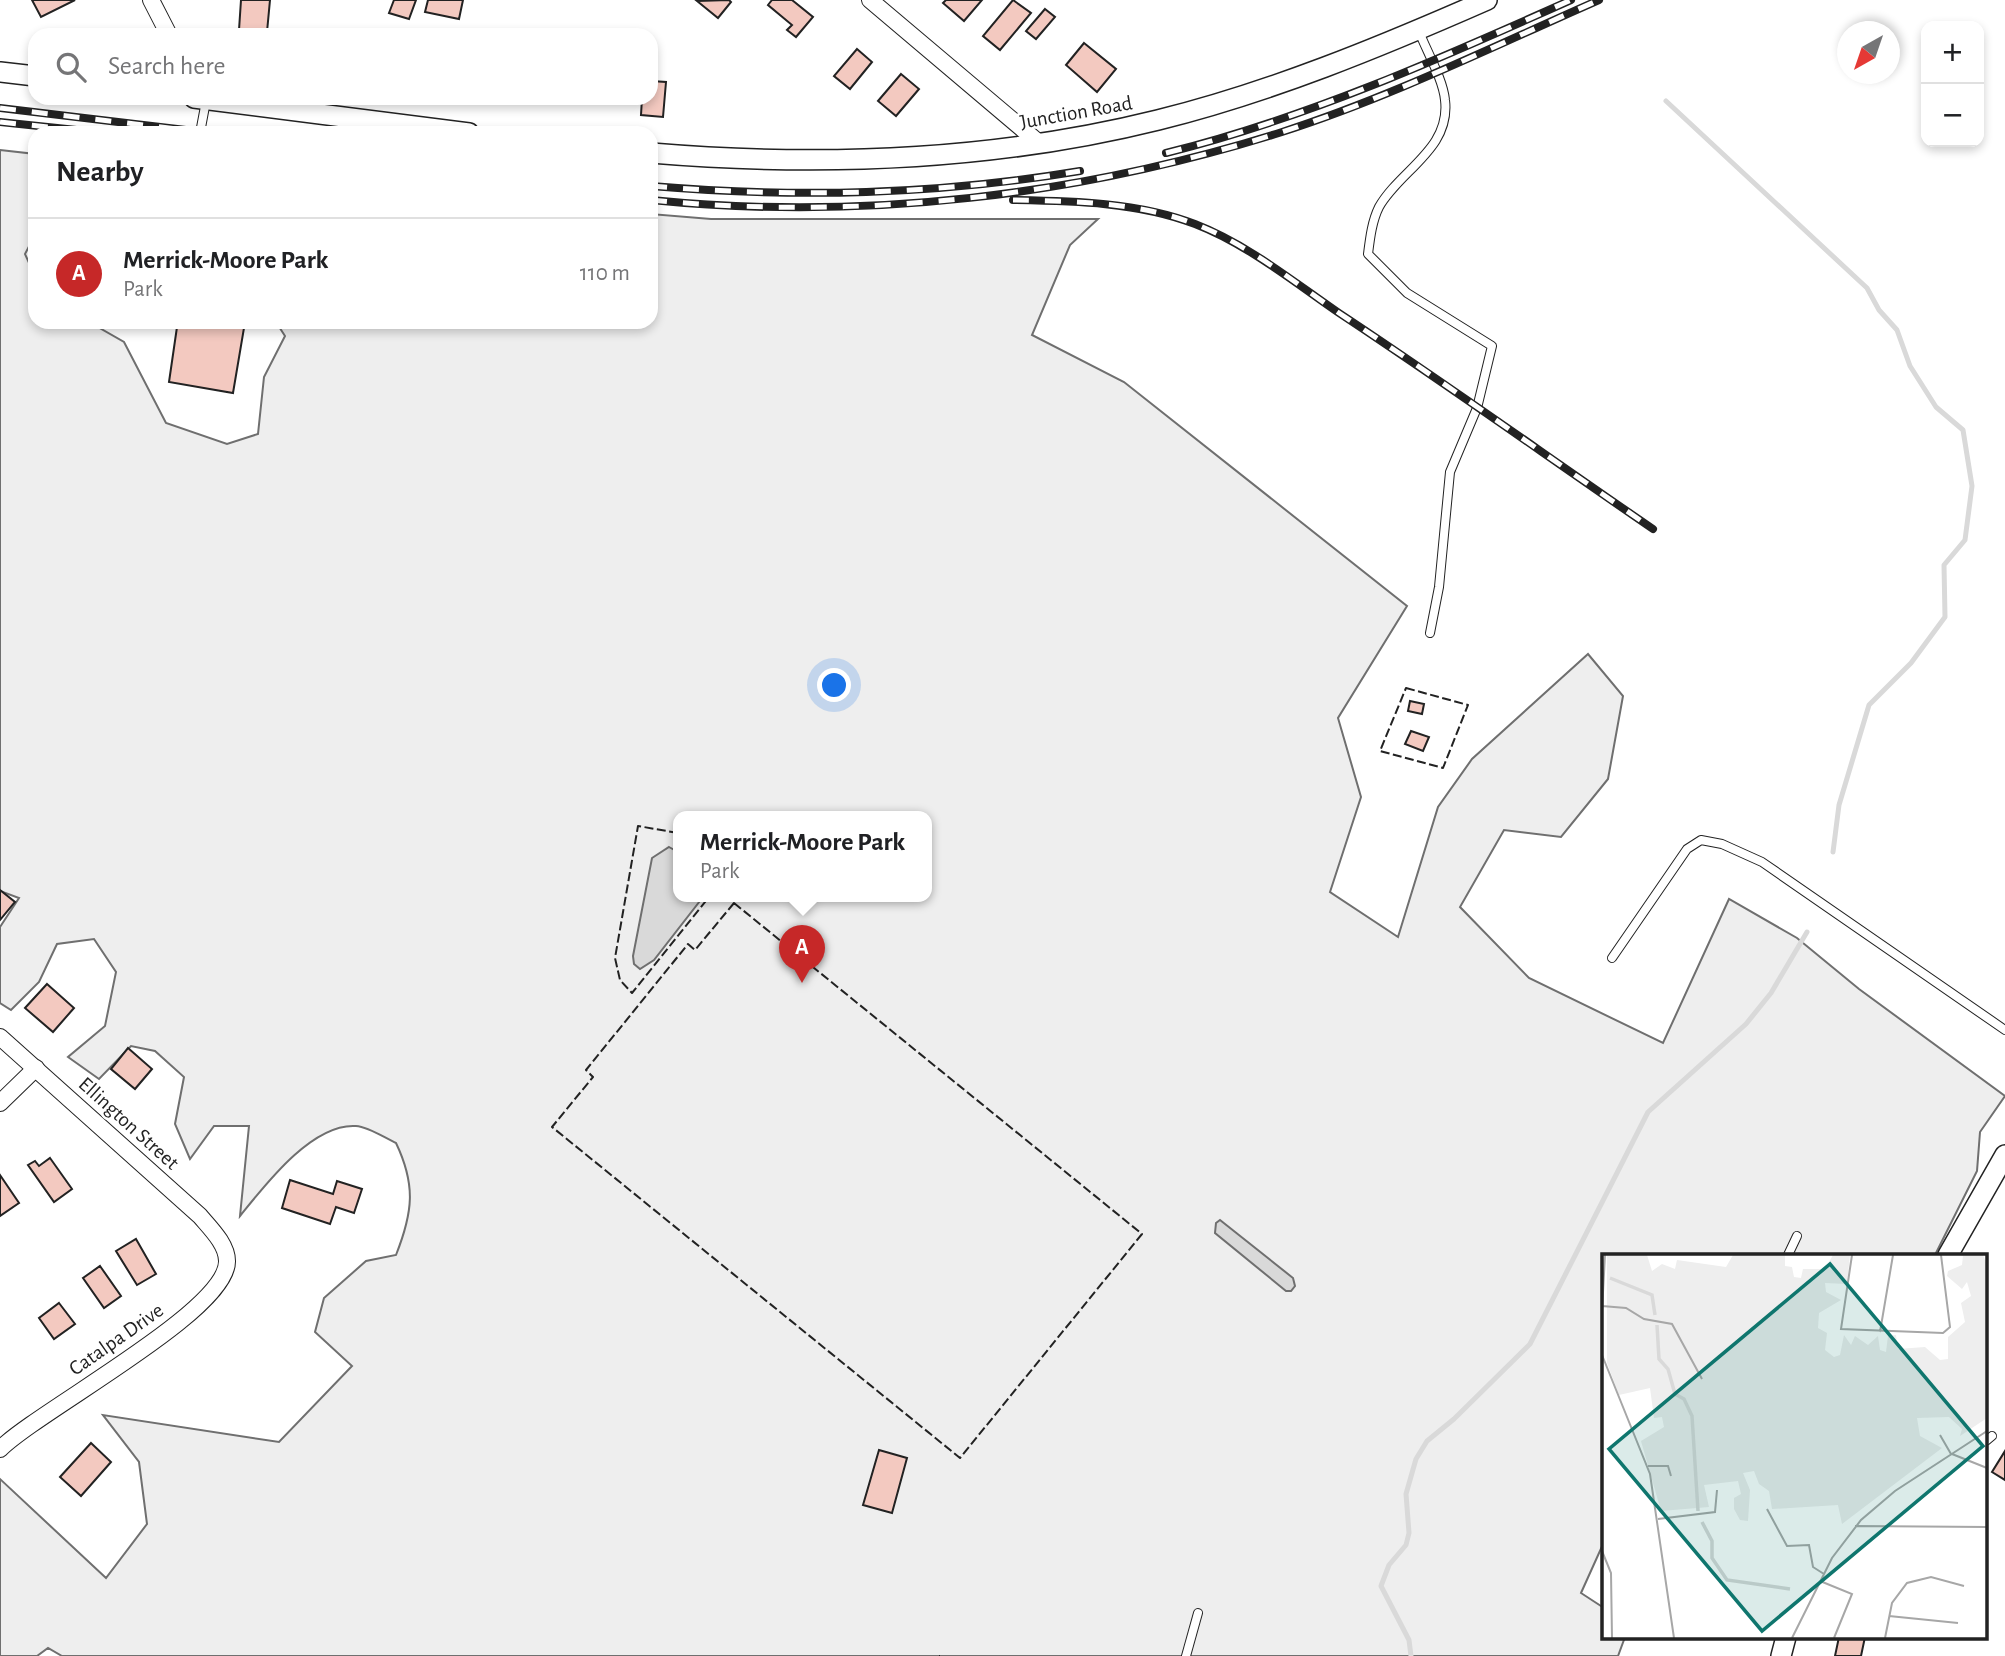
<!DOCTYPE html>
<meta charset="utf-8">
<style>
:root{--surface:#fff;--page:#f2f2f2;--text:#202124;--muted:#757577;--line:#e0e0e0;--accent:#c62828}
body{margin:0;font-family:"Alegreya Sans",sans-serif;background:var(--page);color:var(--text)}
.controls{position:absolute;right:21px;top:21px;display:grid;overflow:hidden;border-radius:14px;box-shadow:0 4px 10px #0003}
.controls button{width:63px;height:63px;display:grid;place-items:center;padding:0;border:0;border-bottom:2px solid var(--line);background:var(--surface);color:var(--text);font:35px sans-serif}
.compass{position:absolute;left:1837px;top:21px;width:63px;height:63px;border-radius:50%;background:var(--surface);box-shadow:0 4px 10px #0003;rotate:220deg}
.you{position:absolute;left:835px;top:686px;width:24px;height:24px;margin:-18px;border:5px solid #fff;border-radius:50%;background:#1a73e8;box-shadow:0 0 0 10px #1a73e833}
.badge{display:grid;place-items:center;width:46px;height:46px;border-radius:50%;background:var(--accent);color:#fff;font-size:23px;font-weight:700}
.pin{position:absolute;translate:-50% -58px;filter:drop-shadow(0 2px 4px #0008)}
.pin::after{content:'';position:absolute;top:37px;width:24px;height:21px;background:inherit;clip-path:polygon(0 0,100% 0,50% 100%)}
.popup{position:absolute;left:673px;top:811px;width:259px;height:91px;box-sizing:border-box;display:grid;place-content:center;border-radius:14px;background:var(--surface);filter:drop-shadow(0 2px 5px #0005);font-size:23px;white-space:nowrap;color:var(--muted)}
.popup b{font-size:26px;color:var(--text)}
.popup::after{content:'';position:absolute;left:50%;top:100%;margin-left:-14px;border:14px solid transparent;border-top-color:var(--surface)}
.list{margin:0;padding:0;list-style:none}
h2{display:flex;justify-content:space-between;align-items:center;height:91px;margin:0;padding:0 28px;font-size:30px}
h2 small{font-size:23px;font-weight:400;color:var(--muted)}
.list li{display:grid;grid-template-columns:46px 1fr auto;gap:21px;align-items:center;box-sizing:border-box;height:112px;padding:0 28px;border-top:2px solid var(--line)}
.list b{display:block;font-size:26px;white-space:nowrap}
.list p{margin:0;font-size:23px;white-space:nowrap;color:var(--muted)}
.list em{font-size:23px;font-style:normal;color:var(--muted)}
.icon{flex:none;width:38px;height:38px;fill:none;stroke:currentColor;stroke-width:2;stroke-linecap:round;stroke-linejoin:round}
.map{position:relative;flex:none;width:2005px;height:1656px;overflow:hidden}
.search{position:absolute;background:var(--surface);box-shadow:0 4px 10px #0003;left:28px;top:28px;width:630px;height:77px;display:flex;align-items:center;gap:18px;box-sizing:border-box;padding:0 24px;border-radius:21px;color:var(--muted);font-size:26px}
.panel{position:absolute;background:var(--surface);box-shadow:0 4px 10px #0003;left:28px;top:126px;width:630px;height:203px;border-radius:21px}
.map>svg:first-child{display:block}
.green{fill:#eee;stroke:#6f6f6f;stroke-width:2;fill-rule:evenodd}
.water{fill:#d9d9d9;stroke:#6f6f6f;stroke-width:2}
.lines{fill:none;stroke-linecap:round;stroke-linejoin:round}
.stream{stroke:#d9d9d9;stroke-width:5}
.building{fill:#f3c9c0;stroke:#222;stroke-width:2}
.service-casing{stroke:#222;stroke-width:10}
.minor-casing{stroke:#222;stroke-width:18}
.tertiary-casing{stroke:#222;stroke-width:22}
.service{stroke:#fff;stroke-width:8}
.minor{stroke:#fff;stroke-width:16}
.tertiary{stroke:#fff;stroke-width:19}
.rail-casing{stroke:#222;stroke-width:8}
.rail{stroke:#fff;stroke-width:5;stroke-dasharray:16;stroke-linecap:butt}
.fence{stroke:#222;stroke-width:2;stroke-dasharray:9 3.5;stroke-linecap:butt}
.labels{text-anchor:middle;stroke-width:5;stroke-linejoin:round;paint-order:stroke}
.street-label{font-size:21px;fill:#222;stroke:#fff}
.inset-river{fill:none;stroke:#d9d9d9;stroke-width:3.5}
.inset-road{fill:none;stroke:#a7a7a7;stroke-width:2}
.view{fill:#0f766e;fill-opacity:0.15;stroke:#0f766e;stroke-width:3.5}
.inset-edge{fill:none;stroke:#222;stroke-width:3.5}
</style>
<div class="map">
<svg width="2005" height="1656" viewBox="0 0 2005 1656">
<rect width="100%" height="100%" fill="#fff"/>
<!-- green -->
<path class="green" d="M0 150 35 154V235L25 254 35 276V322H89L124 342 166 423 227 444 258 434 264 377 285 336 276 322H651V214L711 219H1098L1070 245 1032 335 1124 382 1407 606 1338 718 1361 797 1330 892 1398 937 1438 807 1472 759 1588 654 1623 696 1608 779 1561 837 1504 830 1460 907 1529 978 1663 1043 1729 899 1797 938 1859 989 2005 1096 1980 1132 1977 1171 1935 1255H1604V1542L1581 1593 1604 1608V1637H1625L1618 1656H62L48 1648 37 1656H0V1479L106 1578 147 1524 139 1462 103 1415 279 1442 352 1366 315 1332 324 1298 366 1261 396 1255C413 1212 416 1185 396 1143 385 1138 369 1127 356 1126 312 1123 265 1185 240 1216L249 1126H214L190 1159 175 1124 184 1077 155 1051 131 1046 99 1079 68 1057 105 1026 116 972 94 939 57 944 39 982 11 1010 0 1003V927L19 898 0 891ZM678 817H926V897H678Z"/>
<!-- water -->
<g class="water">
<polygon points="669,847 678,852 678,897 703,897 654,960 640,969 634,964 633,956 652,858"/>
<polygon points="1220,1220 1293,1278 1295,1286 1291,1291 1286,1291 1215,1233 1216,1223"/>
</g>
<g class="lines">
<!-- stream -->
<g class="stream">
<polyline points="1666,101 1867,288 1879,310 1897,330 1910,366 1936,407 1963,430 1972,486 1965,540 1944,565 1945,617 1911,663 1869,705 1839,805 1833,852"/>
<polyline points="1411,1656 1409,1640 1381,1586 1389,1565 1406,1545 1409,1533 1406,1494 1416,1459 1427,1441 1454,1419 1530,1344 1648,1112 1746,1024 1771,993 1807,932"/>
</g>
</g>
<!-- building -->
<g class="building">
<polygon points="32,0 75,0 41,17"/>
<polygon points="241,0 270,0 267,32 239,30"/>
<polygon points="394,0 416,0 409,19 389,13"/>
<polygon points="428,0 463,0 459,19 425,12"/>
<polygon points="729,0 731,2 718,18 697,1"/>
<polygon points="772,0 792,0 813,17 796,37 787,30 792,25 768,5"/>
<polygon points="946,0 982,0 964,21 943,3"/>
<polygon points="1013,0 1031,13 1000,50 983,36"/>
<polygon points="1045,9 1055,17 1036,39 1026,31"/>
<polygon points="376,30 400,33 400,35 375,35"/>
<polygon points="1084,43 1116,69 1097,92 1066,65"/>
<polygon points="857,49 872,62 850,89 834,76"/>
<polygon points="901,74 919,89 896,116 878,101"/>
<polygon points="651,81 666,82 663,117 641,115 642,98 651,98"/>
<polygon points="144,322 245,322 233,393 169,382 177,327"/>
<polygon points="1410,701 1424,704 1422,714 1408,711"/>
<polygon points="1411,731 1429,737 1423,751 1405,744"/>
<polygon points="0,890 15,902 0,920"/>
<polygon points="47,984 74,1008 53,1032 25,1008"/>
<polygon points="128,1048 152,1069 135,1089 111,1069"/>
<polygon points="50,1158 72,1189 54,1202 28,1165 35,1161 39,1166"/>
<polygon points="0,1175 19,1203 0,1216"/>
<polygon points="290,1180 333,1194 337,1181 362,1189 354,1213 336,1207 330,1224 282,1208"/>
<polygon points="136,1239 156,1274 137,1285 116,1251"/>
<polygon points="100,1266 121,1296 104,1308 83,1278"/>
<polygon points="59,1303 75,1324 54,1339 39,1318"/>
<polygon points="91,1443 111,1462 81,1496 60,1477"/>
<polygon points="879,1450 907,1458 892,1513 863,1505"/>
<polygon points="2005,1451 2005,1480 1992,1472"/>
<polygon points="1839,1637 1865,1637 1861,1656 1835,1656"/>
</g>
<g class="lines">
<!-- service casing -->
<g class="service-casing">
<g id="service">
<path d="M1418 29C1426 50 1443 79 1445 100 1451 149 1400 170 1379 207 1372 221 1370 238 1368 254L1407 293 1492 346 1477 408 1450 472 1439 587 1430 633"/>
<polyline points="200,133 206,101"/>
<polyline points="1612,958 1687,849 1701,840 1722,844 1762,862 2005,1030"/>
<polyline points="1788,1255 1797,1236"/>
<polyline points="1986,1441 1992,1436"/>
<polyline points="1186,1656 1198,1613"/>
</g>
</g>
<!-- minor casing -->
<g class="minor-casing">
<g id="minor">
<polyline points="151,0 169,35"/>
<polyline points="870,0 1038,142"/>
<path d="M0 1037 200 1216C210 1228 227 1244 227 1261 228 1311 41 1409 0 1449"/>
<polyline points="0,1103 36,1068"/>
</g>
</g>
<!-- tertiary casing -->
<g class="tertiary-casing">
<g id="tertiary">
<polyline points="0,72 35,76"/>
<polyline points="194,98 469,133"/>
<path d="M651 153C819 167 993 161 1158 120 1271 92 1380 47 1487 0"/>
<polyline points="1948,1255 2005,1155"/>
<polyline points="1781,1656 1786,1637"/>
</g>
</g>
<!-- service -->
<use href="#service" class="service"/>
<!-- minor -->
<use href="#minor" class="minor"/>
<!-- tertiary -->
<use href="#tertiary" class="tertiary"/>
<!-- rail casing -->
<g class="rail-casing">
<g id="rail">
<polyline points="0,108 211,133"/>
<polyline points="0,122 105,133"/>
<path d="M1166 153C1307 118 1439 59 1571 0"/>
<path d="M651 186C798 198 935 195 1080 171"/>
<path d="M651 200C863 221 1079 196 1282 132 1391 97 1494 46 1599 0"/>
<path d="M1013 200C1073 201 1138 202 1195 224 1247 244 1294 282 1339 313 1445 383 1548 457 1653 529"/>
</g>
</g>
<!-- rail -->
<use href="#rail" class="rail"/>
<!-- fence -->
<g class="fence">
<polygon points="1406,688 1468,705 1443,768 1380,751"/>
<polyline points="678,833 638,826 615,958 620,980 632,993 709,897"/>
<polygon points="734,903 1142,1234 960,1458 552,1127 593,1077 586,1070 688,944 695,950"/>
<polyline points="939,1656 940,1656"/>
</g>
</g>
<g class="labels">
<!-- street labels -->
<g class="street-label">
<text transform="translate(1076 112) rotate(-10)" y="7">Junction Road</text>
<text transform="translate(129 1123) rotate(42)" y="7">Ellington Street</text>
<text transform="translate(116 1339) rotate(-35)" y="7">Catalpa Drive</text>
</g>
</g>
<!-- overview -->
<g transform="translate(1602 1254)">
<rect width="385" height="385" fill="#fff"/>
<path d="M5 1H45L50 17 60 10 73 15 75 6 124 13 131 1H183V12L190 13 192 23 199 24 201 15H223L231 1H248L245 30 223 29 224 38 239 46 217 59 216 74 225 79 223 96 232 103 238 101 242 81 249 91 253 82 266 91 276 82 278 96 284 98 286 82 294 81 296 95 323 93 338 106 346 105V83L363 68 359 49 369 42 365 28 360 35 345 22 346 17 360 11 361 2 356 1H381L385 11V164L358 182 360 175 347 163 315 164 318 182 340 194 240 270 236 251 170 255 167 237 157 230 152 217 141 219 148 236 146 267 138 266 132 255V244L139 240 136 227 102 231 107 253 59 257 39 187 62 173 60 163 52 164 48 134 17 141 5 109Z" fill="#eee"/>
<path class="inset-river" d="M8 24 50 41 53 61M55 71 57 105 66 115 73 140 82 145 90 162 96 257M100 268 110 287V304L125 326 188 335"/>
<path class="inset-road" d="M250 1 239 75 341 79 348 73 339 1M0 52 24 54 42 65 70 70 100 125M0 57 3 1M278 78 291 1M0 101 48 220 72 384M338 181 349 200M350 200 385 214M46 212H66L69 222M165 255 185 292 207 291 211 313 222 320M56 265 113 258 115 236M253 272 385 273M0 297 9 319 10 384M218 327 250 340 232 384M287 362 356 369M190 384 230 304 259 266 293 237 385 177M283 384 290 349 305 329 329 323 362 332"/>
<path class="view" d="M228 10 381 192 160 377 7 195Z"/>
<rect width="385" height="385" class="inset-edge"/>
</g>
</svg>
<div class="controls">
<button>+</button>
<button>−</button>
</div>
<svg class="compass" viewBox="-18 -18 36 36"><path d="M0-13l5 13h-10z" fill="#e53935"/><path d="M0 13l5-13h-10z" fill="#757577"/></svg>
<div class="you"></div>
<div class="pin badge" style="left:802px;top:983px">A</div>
<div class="popup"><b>Merrick-Moore Park</b>Park</div>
<div class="search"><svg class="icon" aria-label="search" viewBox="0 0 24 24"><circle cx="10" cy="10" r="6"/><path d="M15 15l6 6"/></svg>Search here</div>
<section class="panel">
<h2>Nearby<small></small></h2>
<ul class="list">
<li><span class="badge">A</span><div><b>Merrick-Moore Park</b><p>Park</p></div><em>110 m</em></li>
</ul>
</section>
</div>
